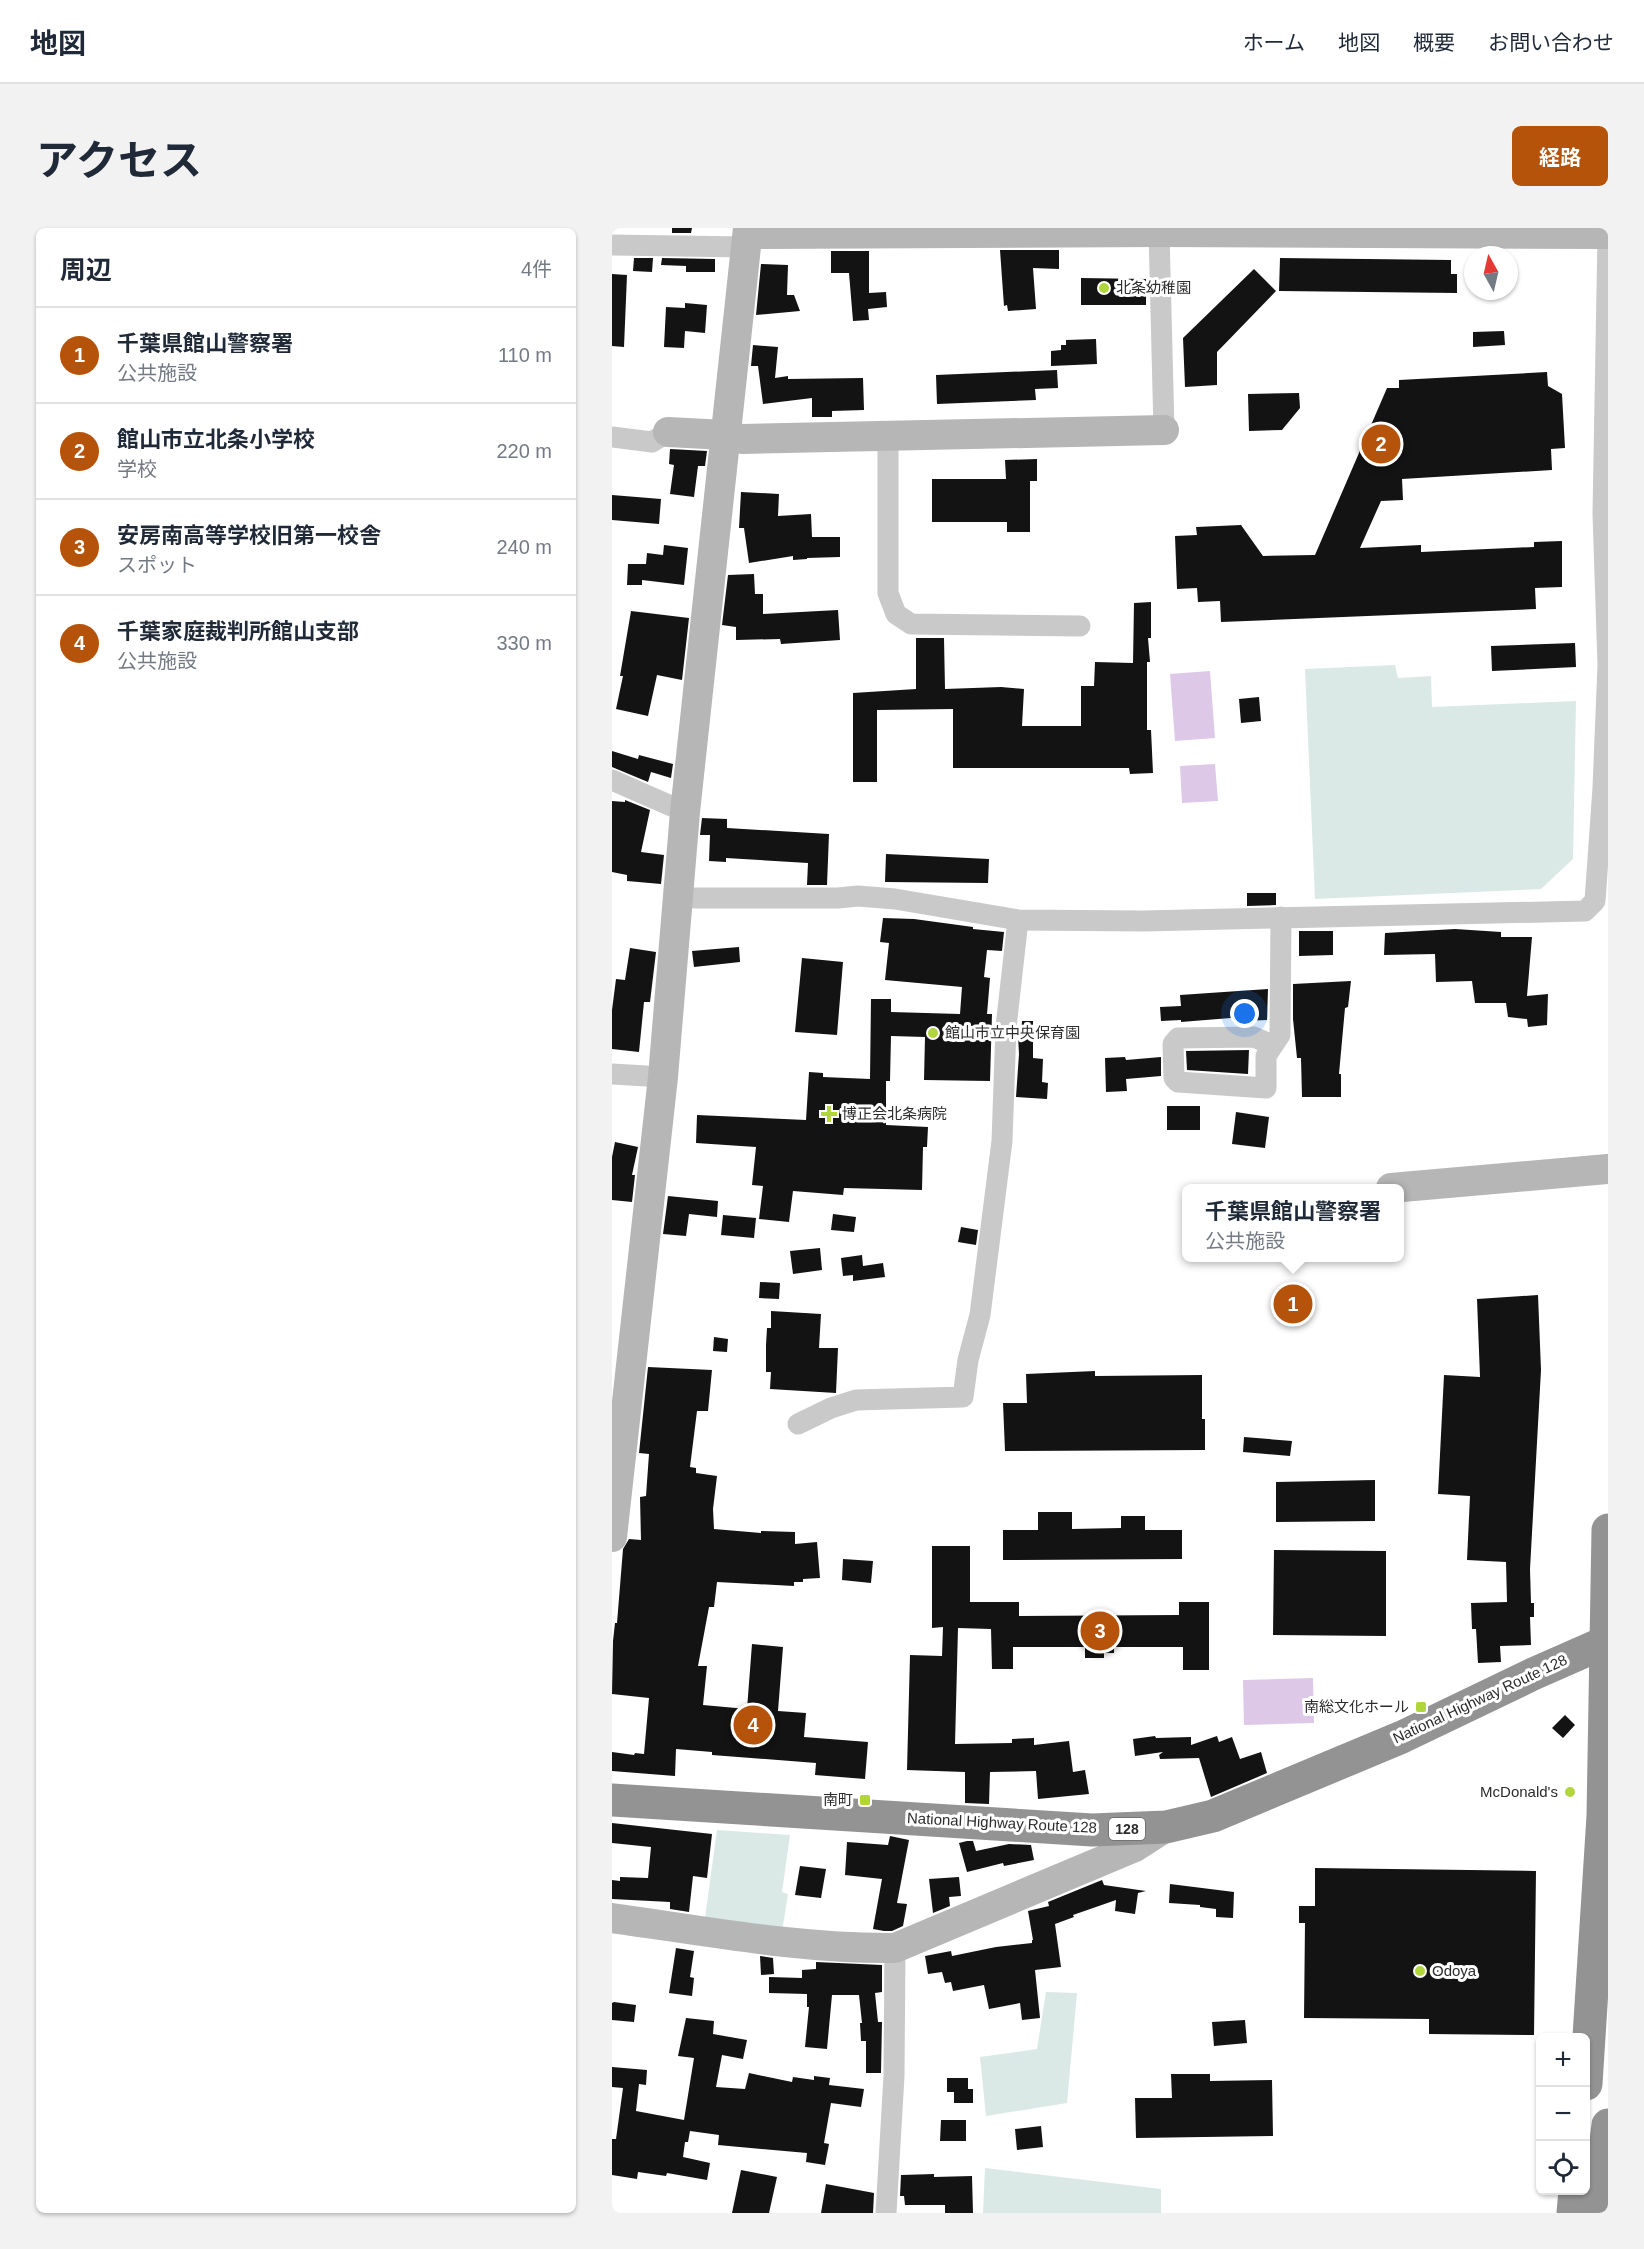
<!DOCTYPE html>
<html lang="ja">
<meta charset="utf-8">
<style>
:root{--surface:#fff;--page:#f2f2f3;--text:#1f2937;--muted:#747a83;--line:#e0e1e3;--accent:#b45309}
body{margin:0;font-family:Arial,"Noto Sans JP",sans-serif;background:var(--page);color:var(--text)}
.controls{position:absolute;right:18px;bottom:18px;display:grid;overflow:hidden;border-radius:9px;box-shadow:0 2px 4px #0004}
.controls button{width:54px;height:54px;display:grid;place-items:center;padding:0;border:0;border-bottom:2px solid var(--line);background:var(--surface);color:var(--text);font:30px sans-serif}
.compass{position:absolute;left:852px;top:18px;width:54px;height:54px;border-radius:50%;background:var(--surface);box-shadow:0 2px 4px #0004;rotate:352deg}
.you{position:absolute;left:633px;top:786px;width:21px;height:21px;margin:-15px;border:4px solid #fff;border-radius:50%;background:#1a73e8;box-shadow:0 0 0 9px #1a73e833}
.badge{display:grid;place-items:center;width:39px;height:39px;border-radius:50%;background:var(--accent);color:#fff;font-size:20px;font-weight:700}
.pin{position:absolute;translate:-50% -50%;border:3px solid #fff;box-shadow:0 2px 6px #0006}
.popup{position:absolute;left:570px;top:956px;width:222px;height:78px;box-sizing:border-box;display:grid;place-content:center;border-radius:9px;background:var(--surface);filter:drop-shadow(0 2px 4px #0005);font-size:20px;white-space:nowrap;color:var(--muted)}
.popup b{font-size:22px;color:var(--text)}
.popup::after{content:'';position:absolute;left:50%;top:100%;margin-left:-12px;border:12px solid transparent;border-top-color:var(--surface)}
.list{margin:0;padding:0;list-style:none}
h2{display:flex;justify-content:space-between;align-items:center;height:78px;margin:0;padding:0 24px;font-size:26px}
h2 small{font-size:20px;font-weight:400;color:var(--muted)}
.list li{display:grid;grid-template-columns:39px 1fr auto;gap:18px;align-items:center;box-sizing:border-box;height:96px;padding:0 24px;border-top:2px solid var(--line)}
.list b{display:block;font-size:22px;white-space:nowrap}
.list p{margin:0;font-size:20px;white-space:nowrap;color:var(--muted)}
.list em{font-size:20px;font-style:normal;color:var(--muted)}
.icon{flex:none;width:33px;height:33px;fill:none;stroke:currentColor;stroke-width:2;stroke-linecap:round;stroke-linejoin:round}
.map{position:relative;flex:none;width:996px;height:1985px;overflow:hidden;border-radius:9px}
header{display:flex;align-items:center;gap:36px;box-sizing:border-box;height:84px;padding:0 30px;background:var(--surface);border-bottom:2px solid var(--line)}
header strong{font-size:28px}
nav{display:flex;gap:33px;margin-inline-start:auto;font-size:21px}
.intro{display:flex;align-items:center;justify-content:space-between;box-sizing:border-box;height:144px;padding:0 36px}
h1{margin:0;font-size:42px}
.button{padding:15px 27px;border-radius:9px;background:var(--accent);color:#fff;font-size:21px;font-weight:700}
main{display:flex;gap:36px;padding:0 36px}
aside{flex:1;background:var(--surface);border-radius:9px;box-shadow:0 2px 4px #0004}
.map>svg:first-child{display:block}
.green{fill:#dae9e6}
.water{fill:#dec8e7}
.building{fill:#131313}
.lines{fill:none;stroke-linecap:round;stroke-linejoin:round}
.street{stroke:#c9c9c9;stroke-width:21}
.secondary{stroke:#b6b6b6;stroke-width:30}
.highway{stroke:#939393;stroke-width:33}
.poi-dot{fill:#b0d63b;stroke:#fff;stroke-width:2}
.labels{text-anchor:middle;stroke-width:6;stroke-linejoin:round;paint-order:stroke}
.shield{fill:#fff;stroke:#6b6b6b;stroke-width:1.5}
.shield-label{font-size:14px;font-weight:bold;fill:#2c2c2c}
.poi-label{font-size:15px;fill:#2c2c2c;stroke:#fff;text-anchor:start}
.street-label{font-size:15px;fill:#2c2c2c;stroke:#fff}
</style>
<header>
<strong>地図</strong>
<nav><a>ホーム</a><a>地図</a><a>概要</a><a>お問い合わせ</a></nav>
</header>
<div class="intro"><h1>アクセス</h1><a class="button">経路</a></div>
<main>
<aside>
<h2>周辺<small>4件</small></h2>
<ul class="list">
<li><span class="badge">1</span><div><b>千葉県館山警察署</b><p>公共施設</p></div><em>110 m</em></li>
<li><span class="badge">2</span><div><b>館山市立北条小学校</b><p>学校</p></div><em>220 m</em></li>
<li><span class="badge">3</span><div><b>安房南高等学校旧第一校舎</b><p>スポット</p></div><em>240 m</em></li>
<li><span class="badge">4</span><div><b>千葉家庭裁判所館山支部</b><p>公共施設</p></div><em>330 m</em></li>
</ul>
</aside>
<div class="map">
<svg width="996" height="1985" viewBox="0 0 996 1985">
<rect width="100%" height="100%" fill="#fff"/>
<!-- green -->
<g class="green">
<polygon points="783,437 786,450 819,448 820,479 964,473 961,631 929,661 703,671 693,441"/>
<polygon points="105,1602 178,1607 170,1664 176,1666 170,1704 93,1690"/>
<polygon points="434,1764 465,1765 455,1875 374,1888 368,1829 425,1821"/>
<polygon points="373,1940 549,1961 549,1985 371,1985"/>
</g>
<!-- water -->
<g class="water">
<polygon points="598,443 603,510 563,513 558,446"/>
<polygon points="603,536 606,573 570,575 568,538"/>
<polygon points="701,1450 702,1495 632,1497 631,1452"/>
</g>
<!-- building -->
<g class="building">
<polygon points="60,0 80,0 79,5 60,5"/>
<polygon points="388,22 447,22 447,41 421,40 424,81 396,83 395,77 392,78"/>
<polygon points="219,23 257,23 257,65 274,64 275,79 256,81 257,92 241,93 237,45 219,45"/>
<polygon points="22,30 41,30 40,44 21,43"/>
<polygon points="50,30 103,31 103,44 74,44 74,38 49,37"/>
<polygon points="668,30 839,32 839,46 845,46 845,65 667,63"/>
<polygon points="149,36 176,37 175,67 182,67 188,83 144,87"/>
<polygon points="642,41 664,63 605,124 605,157 573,159 571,110"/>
<polygon points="0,46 15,47 12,119 0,118"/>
<polygon points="469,50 534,51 534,77 469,77"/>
<polygon points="73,75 95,77 93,105 73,103 72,120 52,119 54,79 73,80"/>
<polygon points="892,103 893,117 861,119 861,104"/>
<polygon points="484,111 485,136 439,138 439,123 449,122 449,117 454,117 454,112"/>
<polygon points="141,117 166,119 163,150 176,148 176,151 251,150 252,182 220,183 220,189 200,189 200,170 151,176 146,138 139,138"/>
<polygon points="445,142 446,160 423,161 424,172 325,176 324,147"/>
<polygon points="935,144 936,158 950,166 953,220 939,221 940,242 790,251 791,272 769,273 748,320 809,317 809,324 922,319 922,314 950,313 950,359 923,360 924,381 609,394 608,373 586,374 585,360 565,361 563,308 585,307 584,299 629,297 651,328 703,327 775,160 787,160 787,152"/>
<polygon points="687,165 688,180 670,202 637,203 636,166"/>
<polygon points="58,221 95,223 93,238 86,238 82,269 58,266 62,237 57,236"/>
<polygon points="425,231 425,253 418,253 418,304 395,304 395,294 320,294 320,251 394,251 393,232"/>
<polygon points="129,264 167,266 166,288 199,286 200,309 228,309 228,329 195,330 195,331 181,332 181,328 137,335 132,300 127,300"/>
<polygon points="0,267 49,271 47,296 0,292"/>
<polygon points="52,317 76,320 72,357 30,352 30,357 15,357 16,336 34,336 35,325 51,327"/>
<polygon points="142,346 143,366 151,366 151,386 226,382 228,412 169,416 168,411 124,412 124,399 110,397 116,347"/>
<polygon points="539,374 539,410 536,410 538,434 535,434 535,502 539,502 541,545 518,546 517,540 341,540 341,481 265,482 265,554 241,554 241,465 304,461 304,410 332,410 333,461 389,459 412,461 410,498 469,498 469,458 482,458 483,434 521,435 522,375"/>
<polygon points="19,383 77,390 70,452 45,447 36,488 4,481 11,448 8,448"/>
<polygon points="963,415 964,439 880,443 879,418"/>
<polygon points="647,469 649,493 629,495 627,471"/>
<polygon points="0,523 26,531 27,527 61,536 59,550 39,544 36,554 0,539"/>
<polygon points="13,572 38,582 29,624 52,627 49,656 15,653 15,647 0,644 0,573 13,574"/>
<polygon points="90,590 115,591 115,600 217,606 215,657 195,657 196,635 114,630 114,634 97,633 98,607 88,607"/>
<polygon points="274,626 377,631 376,655 273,654"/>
<polygon points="635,665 664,665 664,677 635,678"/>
<polygon points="271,690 302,691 361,699 361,701 392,704 390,723 375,722 372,749 378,750 375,786 380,786 378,853 312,852 313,809 279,808 278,853 274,853 274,897 316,899 315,919 311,919 310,962 232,960 231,967 181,963 177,994 147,991 151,958 140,957 144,919 84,915 85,887 194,892 197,844 211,845 211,849 258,851 259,771 279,771 279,784 348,786 350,759 273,752 277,715 268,714"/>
<polygon points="843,701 889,704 889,709 920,709 915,768 936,766 935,797 916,799 915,791 896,789 894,775 863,775 860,753 824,754 823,726 772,727 773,705"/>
<polygon points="687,703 721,703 721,727 687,728"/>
<polygon points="127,719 128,734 82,739 80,723"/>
<polygon points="18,720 44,724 38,774 32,774 27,824 0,821 0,782 4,751 13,752"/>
<polygon points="190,730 231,734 225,807 183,804"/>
<polygon points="739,753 736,779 733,780 727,846 729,846 729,869 690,869 689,830 685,830 681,791 681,756"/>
<polygon points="656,761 655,792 631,793 631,789 569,794 569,792 549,793 548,779 569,778 568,767"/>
<polygon points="410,793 421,793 421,830 431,831 430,854 436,855 435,871 404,869 407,826 406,808 409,808"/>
<polygon points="637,822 636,846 575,842 574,823"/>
<polygon points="513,829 514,832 549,829 549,848 514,851 515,863 494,864 493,830"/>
<rect x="555" y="878" width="33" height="24"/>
<polygon points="624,884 657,889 653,920 620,916"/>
<polygon points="3,914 26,919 20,947 23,947 20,974 0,972 0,929"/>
<polygon points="56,968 106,973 105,989 77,986 74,1008 51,1006"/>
<polygon points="221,986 244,989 242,1004 219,1002"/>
<polygon points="111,987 144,990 142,1010 109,1007"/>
<polygon points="349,999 366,1002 364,1017 346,1014"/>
<polygon points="208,1020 210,1042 181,1046 178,1023"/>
<polygon points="250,1027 251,1038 271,1035 273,1049 241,1053 241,1047 231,1048 229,1030"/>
<polygon points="148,1054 168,1055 167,1071 147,1070"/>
<polygon points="926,1067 929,1142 918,1341 919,1375 922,1375 922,1389 918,1389 919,1417 888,1418 889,1434 866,1435 864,1401 860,1401 859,1375 895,1374 894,1334 855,1332 858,1268 826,1266 832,1147 868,1149 865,1071"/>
<polygon points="159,1083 209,1086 207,1120 226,1120 224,1165 158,1161 159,1144 154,1144 154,1117 155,1100 159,1100"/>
<polygon points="102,1109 116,1111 115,1124 101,1123"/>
<polygon points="36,1139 100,1142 96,1183 85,1183 78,1239 84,1240 84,1245 105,1248 101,1281 102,1301 149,1305 149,1303 183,1304 183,1316 205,1314 208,1350 191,1351 191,1354 182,1354 182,1358 105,1354 102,1379 97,1379 86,1438 95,1438 91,1477 135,1481 140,1416 171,1419 166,1483 194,1485 192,1509 256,1514 253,1551 203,1547 204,1535 100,1527 100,1524 64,1521 63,1548 0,1543 0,1524 22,1527 23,1525 32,1526 37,1470 0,1466 1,1413 3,1395 5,1395 11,1321 17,1311 29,1312 28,1269 34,1268 37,1226 27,1225"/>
<polygon points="483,1143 483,1148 590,1147 590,1191 593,1191 593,1222 393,1223 391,1175 415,1175 414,1146"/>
<polygon points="632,1209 680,1213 678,1228 631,1224"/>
<polygon points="763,1252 763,1293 664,1294 664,1254"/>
<polygon points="426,1284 460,1284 460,1301 509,1300 509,1288 533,1288 533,1302 570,1302 570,1331 391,1332 391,1302 426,1302"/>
<polygon points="320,1318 358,1318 358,1374 407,1374 407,1388 567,1387 567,1374 597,1374 597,1442 571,1442 571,1419 502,1419 502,1425 492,1425 492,1430 473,1430 473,1419 401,1419 401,1441 380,1441 379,1401 346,1400 343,1516 400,1515 400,1511 422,1510 422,1517 457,1513 461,1544 473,1542 477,1566 426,1571 424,1543 378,1544 377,1576 353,1575 353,1544 295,1542 298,1427 330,1428 331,1399 320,1400"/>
<polygon points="662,1322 774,1323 774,1408 661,1407"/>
<polygon points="231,1331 261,1333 259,1355 230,1352"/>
<polygon points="953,1487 963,1497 951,1510 940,1500"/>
<polygon points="543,1508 544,1510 579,1509 579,1517 605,1508 607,1514 620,1509 628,1531 649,1524 655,1545 599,1569 587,1530 548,1531 547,1527 551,1524 523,1528 521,1511"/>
<polygon points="0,1595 100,1606 95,1650 81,1648 77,1684 58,1681 58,1674 0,1671 0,1652 8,1653 8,1649 36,1650 39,1619 0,1615"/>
<polygon points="278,1608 297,1612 285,1675 295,1676 291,1698 280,1703 272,1703 261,1701 270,1651 233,1647 235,1614 276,1617"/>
<polygon points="355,1613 361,1613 364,1623 397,1616 419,1617 422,1632 392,1638 391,1635 355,1644 347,1615"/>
<polygon points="188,1638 214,1641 209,1670 183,1667"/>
<polygon points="703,1640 924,1643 922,1807 817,1806 817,1791 692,1790 693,1695 687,1695 687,1678 703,1678"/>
<polygon points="347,1649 349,1668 337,1669 338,1678 321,1685 317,1651"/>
<polygon points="490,1652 492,1657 534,1663 526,1665 523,1686 503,1683 504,1672 461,1687 462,1689 443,1696 449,1739 423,1742 428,1790 410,1792 408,1775 377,1781 372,1757 341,1763 339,1754 333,1755 330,1744 316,1746 313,1728 339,1723 340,1728 384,1719 420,1715 420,1712 421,1712 416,1683 437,1678 436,1674"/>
<polygon points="558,1656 622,1664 621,1690 604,1689 604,1681 588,1679 588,1677 557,1675"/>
<polygon points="64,1720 82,1723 78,1749 82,1750 80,1768 57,1765"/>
<polygon points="148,1728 161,1730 162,1746 149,1747"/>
<polygon points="204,1734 270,1737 270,1764 263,1765 266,1794 270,1794 269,1845 254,1845 254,1813 249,1813 248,1795 250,1795 247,1767 220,1767 215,1821 193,1819 197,1779 195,1779 195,1766 157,1765 157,1749 190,1750 190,1742 204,1741"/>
<polygon points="2,1774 24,1777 22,1794 0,1792 0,1775"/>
<polygon points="74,1790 102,1793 101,1806 135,1812 131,1831 110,1827 104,1859 133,1861 137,1845 180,1854 181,1849 202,1852 202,1848 218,1850 217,1857 252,1861 249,1879 219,1875 212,1915 217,1916 213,1937 194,1934 195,1925 106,1917 107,1907 78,1903 76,1914 73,1914 71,1929 98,1935 95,1952 55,1945 54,1948 26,1944 25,1951 0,1947 0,1911 4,1911 11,1860 0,1859 0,1839 35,1842 34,1857 27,1856 24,1883 72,1892 82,1830 66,1828"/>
<polygon points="633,1792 635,1815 602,1818 600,1794"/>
<polygon points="559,1846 598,1846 598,1853 660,1852 661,1908 524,1910 523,1870 560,1870"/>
<polygon points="335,1850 356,1850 356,1861 361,1861 361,1875 342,1875 342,1864 335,1864"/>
<polygon points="329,1892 354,1892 354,1913 328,1913"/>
<polygon points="429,1898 431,1919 405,1922 403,1901"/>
<polygon points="129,1942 165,1949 157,1985 120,1985"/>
<polygon points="322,1946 322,1949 360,1948 361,1985 333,1985 333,1977 293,1977 292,1968 288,1968 289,1947"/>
<polygon points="214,1956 262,1965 261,1985 209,1985"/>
</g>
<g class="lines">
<!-- street -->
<g class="street">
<polyline points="547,4 552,202"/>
<polyline points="0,17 134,19"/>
<polyline points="276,208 276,365 284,386 299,396 468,398"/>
<polyline points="0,209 40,214 56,204"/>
<polyline points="0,552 73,584"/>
<polyline points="67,670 226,670 246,668 283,671 406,692 531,693 973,683 983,673 991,560 996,437 991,286 996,6"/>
<polyline points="660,817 642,809 566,810 561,816 562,850 566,854 654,860 654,828 668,807 669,689"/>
<polyline points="0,846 51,849"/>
<polyline points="186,1196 219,1180 244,1172 351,1169 356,1132 368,1087 390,913 394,799 406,692"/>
<polyline points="274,1985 282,1848 283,1720"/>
</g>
<!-- secondary -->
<g class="secondary">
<polyline points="136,6 547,4 996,6"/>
<polyline points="56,204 113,207 130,211 552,202"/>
<polyline points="779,960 996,941"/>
<polyline points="0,1309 51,849 73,584 136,0"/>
<path d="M0 1690C94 1703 188 1721 283 1720L523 1619 554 1599"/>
</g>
<!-- highway -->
<g class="highway">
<polyline points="0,1572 480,1602 554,1599 601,1588 790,1509 921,1446 996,1413"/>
<polyline points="974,1856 991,1588 996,1302"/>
<polyline points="961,1985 963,1962"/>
<polyline points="985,1985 996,1897"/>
</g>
</g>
<!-- markers -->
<g class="poi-dot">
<circle cx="492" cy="60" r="6"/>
<circle cx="321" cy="805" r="6"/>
<path d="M214 877h6v6h6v6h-6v6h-6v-6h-6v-6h6z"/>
<rect x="803" y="1473" width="12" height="12" rx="3"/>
<circle cx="958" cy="1564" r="6"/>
<rect x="247" y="1566" width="12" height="12" rx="3"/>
<circle cx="808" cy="1743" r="6"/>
</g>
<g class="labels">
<!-- shield labels -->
<rect class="shield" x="497" y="1590" width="36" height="22" rx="4.5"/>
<g class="shield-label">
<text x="515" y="1606">128</text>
</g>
<!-- poi labels -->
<g class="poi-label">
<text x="504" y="65">北条幼稚園</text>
<text x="333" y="810">館山市立中央保育園</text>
<text x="230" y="891">博正会北条病院</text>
<text x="797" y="1484" text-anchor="end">南総文化ホール</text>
<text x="946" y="1569" text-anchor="end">McDonald's</text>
<text x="241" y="1577" text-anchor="end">南町</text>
<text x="820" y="1748">Odoya</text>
</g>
<!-- street labels -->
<g class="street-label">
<text transform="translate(868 1471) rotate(-25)" y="5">National Highway Route 128</text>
<text transform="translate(390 1595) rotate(3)" y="5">National Highway Route 128</text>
</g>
</g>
</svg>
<div class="controls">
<button>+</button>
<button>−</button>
<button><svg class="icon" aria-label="locate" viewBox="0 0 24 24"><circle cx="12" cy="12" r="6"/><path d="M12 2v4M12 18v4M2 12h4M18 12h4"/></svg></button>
</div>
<svg class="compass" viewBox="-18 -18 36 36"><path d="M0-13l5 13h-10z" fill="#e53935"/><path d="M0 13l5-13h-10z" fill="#747a83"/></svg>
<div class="you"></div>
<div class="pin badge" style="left:681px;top:1076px">1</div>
<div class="popup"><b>千葉県館山警察署</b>公共施設</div>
<div class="pin badge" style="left:769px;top:216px">2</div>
<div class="pin badge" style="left:488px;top:1403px">3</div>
<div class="pin badge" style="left:141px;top:1497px">4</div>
</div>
</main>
